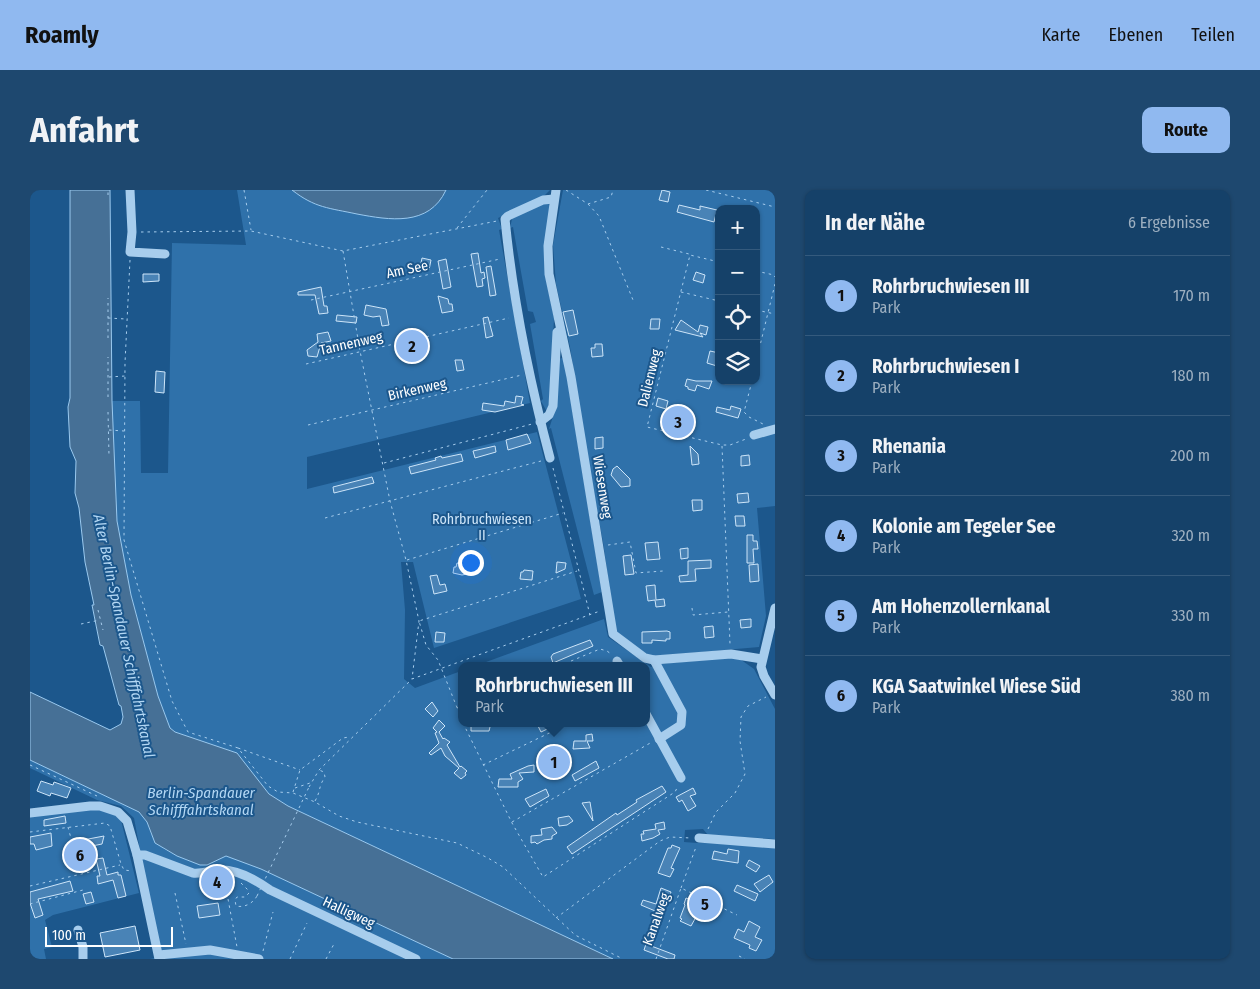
<!DOCTYPE html>
<html lang="de">
<meta charset="utf-8">
<style>
:root{--surface:#154169;--page:#1e486f;--text:#f1f3f6;--muted:#9dafc0;--line:#345a7d;--accent:#90b9f0}
body{margin:0;font-family:"Fira Sans Condensed",sans-serif;background:var(--page);color:var(--text)}
.controls{position:absolute;right:15px;top:15px;display:grid;overflow:hidden;border-radius:10px;box-shadow:0 1px 4px #0004}
.controls button{width:45px;height:45px;display:grid;place-items:center;padding:0;border:0;border-bottom:1px solid var(--line);background:var(--surface);color:var(--text);font:25px sans-serif}
.scale{position:absolute;left:15px;bottom:12px;width:128px;box-sizing:border-box;padding-left:5px;border:2px solid #fff;border-top:0;font-size:14px;line-height:18px;white-space:nowrap;color:#fff;-webkit-text-stroke:4px #1c578c;paint-order:stroke}
.you{position:absolute;left:440px;top:372px;width:18px;height:18px;margin:-12px;border:4px solid #fff;border-radius:50%;background:#1a73e8;box-shadow:0 0 0 8px #1a73e833}
.badge{display:grid;place-items:center;width:32px;height:32px;border-radius:50%;background:var(--accent);color:#111;font-size:16px;font-weight:700}
.pin{position:absolute;translate:-50% -50%;border:2px solid #fff;box-shadow:0 1px 5px #0006}
.popup{position:absolute;left:428px;top:472px;width:192px;height:65px;box-sizing:border-box;display:grid;place-content:center;border-radius:10px;background:var(--surface);filter:drop-shadow(0 1px 4px #0005);font-size:16px;white-space:nowrap;color:var(--muted)}
.popup b{font-size:19px;color:var(--text)}
.popup::after{content:'';position:absolute;left:50%;top:100%;margin-left:-10px;border:10px solid transparent;border-top-color:var(--surface)}
.list{margin:0;padding:0;list-style:none}
h2{display:flex;justify-content:space-between;align-items:center;height:65px;margin:0;padding:0 20px;font-size:21px}
h2 small{font-size:16px;font-weight:400;color:var(--muted)}
.list li{display:grid;grid-template-columns:32px 1fr auto;gap:15px;align-items:center;box-sizing:border-box;height:80px;padding:0 20px;border-top:1px solid var(--line)}
.list b{display:block;font-size:19px;white-space:nowrap}
.list p{margin:0;font-size:16px;white-space:nowrap;color:var(--muted)}
.list em{font-size:16px;font-style:normal;color:var(--muted)}
.icon{flex:none;width:28px;height:28px;fill:none;stroke:currentColor;stroke-width:2;stroke-linecap:round;stroke-linejoin:round}
.map{position:relative;flex:none;width:745px;height:769px;overflow:hidden;border-radius:10px}
header{display:flex;align-items:center;gap:30px;box-sizing:border-box;height:70px;padding:0 25px;background:var(--accent);color:#111}
header strong{font-size:24px}
nav{display:flex;gap:28px;margin-inline-start:auto;font-size:18px}
.intro{display:flex;align-items:center;justify-content:space-between;box-sizing:border-box;height:120px;padding:0 30px}
h1{margin:0;font-size:35px}
.button{padding:12px 22px;border-radius:10px;background:var(--accent);color:#111;font-size:18px;font-weight:700}
main{display:flex;gap:30px;padding:0 30px}
aside{flex:1;background:var(--surface);border-radius:10px;box-shadow:0 1px 4px #0004}
.map>svg:first-child{display:block}
.green{fill:#2f71aa;fill-rule:evenodd}
.water{fill:#467096;stroke:#9ac9ef}
.building{fill:#4983b6;stroke:#cde5f9}
.lines{fill:none;stroke-linecap:round;stroke-linejoin:round}
.path{stroke:#a7cded;stroke-width:1;stroke-dasharray:2.5 4;stroke-linecap:butt}
.minor{stroke:#a7cded;stroke-width:9}
.path-bridge{stroke:#a7cded;stroke-width:1;stroke-dasharray:2.5 4;stroke-linecap:butt}
.labels{text-anchor:middle;stroke-width:4;stroke-linejoin:round;paint-order:stroke}
.street-label{font-size:14px;fill:#fff;stroke:#1c578c}
.park-label{font-size:14px;fill:#cde5f9;stroke:#1c578c}
.water-label{font-size:15px;font-style:italic;fill:#b3d7f4;stroke:#1c578c}
</style>
<header>
<strong>Roamly</strong>
<nav><a>Karte</a><a>Ebenen</a><a>Teilen</a></nav>
</header>
<div class="intro"><h1>Anfahrt</h1><a class="button">Route</a></div>
<main>
<div class="map">
<svg width="745" height="769" viewBox="0 0 745 769">
<rect width="100%" height="100%" fill="#1c578c"/>
<!-- green -->
<g class="green">
<path d="M207 0H520L512 8 468 28 472 39 469 40 500 213 277 267V299L507 242 551 409 404 458 383 372H371L375 420 374 489 385 498 431 481 432 533H616V476H445L574 429 578 447 621 477 629 474 707 467 724 479 745 519V649L678 645 673 639 655 640 654 652C677 655 727 650 745 658V769H583L258 616 239 604 207 563 145 542 140 539 128 506 101 405 91 356 87 331 83 272 82 211H110L111 283H138L142 53 216 55Z"/>
<path d="M533 0H745V316L727 318 736 426 729 457 626 466 618 465 586 443 573 352 558 272 540 157 526 94 523 55ZM689 19H726V191H689Z"/>
<polygon points="511,13 518,13 520,16 515,84 524,128 520,213 518,219 516,220 511,211 513,209 500,134 506,132 503,122 498,121 483,37 480,38 482,29"/>
<polygon points="532,168 534,169 572,402 564,405 521,238 519,239 526,217 529,169"/>
<polygon points="0,570 109,622 117,632 121,644 134,659 147,666 170,675 177,675 196,665 231,679 423,769 120,769 130,767 104,628 91,616 67,610 0,578"/>
<polygon points="70,617 90,626 109,703 23,725 15,730 22,757 14,759 16,769 0,769 0,627"/>
</g>
<!-- water -->
<g class="water">
<polygon points="40,0 80,0 82,211 87,331 101,405 128,506 140,538 145,542 207,563 239,604 258,616 583,769 423,769 231,679 196,666 177,675 170,675 147,666 125,653 117,632 109,622 0,570 0,502 80,540 91,534 93,527 91,516 89,515 73,456 70,455 62,415 64,415 55,372 49,318 45,303 46,271 40,257 38,217 40,208"/>
<path d="M262 0H416C399 37 359 30 327 24 299 18 285 18 262 0Z"/>
</g>
<!-- building -->
<g class="building">
<polygon points="632,0 640,2 638,12 629,10"/>
<polygon points="649,15 670,20 670,16 687,20 684,32 647,22"/>
<polygon points="448,63 451,83 454,82 455,88 452,89 453,96 447,97 441,64"/>
<polygon points="392,68 401,70 399,80 390,78"/>
<polygon points="416,69 421,97 413,99 408,71"/>
<polygon points="461,76 466,105 460,106 456,77"/>
<polygon points="666,82 675,85 673,93 663,90"/>
<polygon points="113,84 129,84 129,91 113,92"/>
<polygon points="291,97 294,116 297,116 298,123 289,124 285,105 268,105 268,102"/>
<polygon points="408,106 418,109 419,114 422,114 423,121 412,123"/>
<polygon points="336,115 356,119 359,135 352,136 350,126 343,127 334,125"/>
<polygon points="543,120 548,144 539,146 533,122"/>
<polygon points="307,125 327,127 326,133 306,131"/>
<polygon points="458,127 463,146 456,148 453,128"/>
<polygon points="621,129 630,129 629,139 620,139"/>
<polygon points="651,130 668,142 670,135 678,137 676,145 670,143 673,147 645,140"/>
<polygon points="298,142 301,151 291,153 287,167 278,166 277,160 288,152 287,144"/>
<polygon points="565,154 572,154 573,166 562,167 561,158 565,158"/>
<polygon points="680,161 689,163 687,176 677,173"/>
<polygon points="425,170 432,170 434,180 427,181"/>
<polygon points="126,181 135,182 134,203 125,202"/>
<polygon points="657,189 666,191 682,191 679,199 667,195 665,201 658,199 658,197 655,196"/>
<polygon points="486,206 493,207 491,214 494,215 465,222 452,220 453,213 474,216 475,211 485,213"/>
<polygon points="628,208 638,211 636,219 626,216"/>
<polygon points="701,216 711,219 708,228 686,222 687,217 700,220"/>
<polygon points="657,233 664,235 662,243 653,241 654,234 657,235"/>
<polygon points="497,244 501,253 478,260 476,250"/>
<polygon points="573,247 573,258 565,259 565,248"/>
<polygon points="465,256 466,262 445,268 443,261"/>
<polygon points="660,256 668,264 669,274 662,275"/>
<polygon points="431,264 433,271 381,284 379,277 406,270 405,268 411,266 412,268"/>
<polygon points="719,265 720,275 711,276 711,266"/>
<polygon points="587,276 600,289 600,296 591,297 581,285 583,279"/>
<polygon points="342,287 344,293 304,303 303,297"/>
<polygon points="718,303 719,312 708,313 707,304"/>
<polygon points="662,310 672,310 672,320 663,321"/>
<polygon points="705,326 714,326 715,336 706,336"/>
<polygon points="717,345 723,345 723,351 727,351 728,359 723,359 724,373 717,373"/>
<polygon points="628,352 630,369 617,370 615,353"/>
<polygon points="658,358 658,368 651,369 650,359"/>
<polygon points="601,365 604,384 595,385 593,366"/>
<polygon points="681,370 681,378 665,379 666,391 650,392 649,386 658,385 658,371"/>
<polygon points="527,372 536,373 535,379 526,383"/>
<polygon points="427,373 434,374 437,384 432,385 423,383 424,377 426,377"/>
<polygon points="728,374 729,391 720,392 719,375"/>
<polygon points="494,380 503,381 502,390 490,389 491,382 493,382"/>
<polygon points="407,385 410,395 415,394 417,401 404,404 400,386"/>
<polygon points="625,395 626,410 634,409 635,416 626,417 625,410 618,411 616,396"/>
<polygon points="721,429 721,437 711,438 710,430"/>
<polygon points="683,436 684,447 675,448 674,437"/>
<polygon points="637,441 640,442 640,449 636,449 636,451 622,450 622,453 612,453 612,442"/>
<polygon points="406,442 415,443 414,452 405,452"/>
<polygon points="560,450 563,456 523,473 521,467 523,464"/>
<polygon points="402,512 408,521 403,527 395,519"/>
<polygon points="409,530 415,536 409,542 413,549 414,548 420,552 417,555 430,577 431,576 437,581 435,583 436,585 431,589 424,583 429,578 415,566 411,558 401,565 399,563 409,553 405,543 407,542 403,538"/>
<polygon points="441,533 461,533 459,541 441,541"/>
<polygon points="515,533 530,533 511,542 508,536"/>
<polygon points="562,544 563,551 557,551 560,558 543,559 544,551 556,551 556,545"/>
<polygon points="566,571 569,578 545,591 542,585"/>
<polygon points="504,575 504,582 489,583 493,589 488,592 488,597 468,597 469,589 482,589 480,584 498,576"/>
<polygon points="11,591 23,595 24,592 41,598 37,608 21,603 20,606 7,601"/>
<polygon points="632,596 636,602 542,664 537,657 586,623 587,625 607,612 606,610"/>
<polygon points="663,598 666,604 660,606 666,616 658,621 652,610 649,612 646,607"/>
<polygon points="516,599 519,606 500,617 495,609"/>
<polygon points="560,612 563,631 552,613"/>
<polygon points="35,626 36,633 14,636 14,630"/>
<polygon points="539,626 543,631 537,635 529,636 528,628"/>
<polygon points="634,632 635,639 628,640 630,644 623,648 612,651 611,644 614,644 613,641 626,639 625,634"/>
<polygon points="522,637 527,643 522,646 522,649 514,650 507,654 505,652 501,653 501,646 512,645 511,639"/>
<polygon points="21,643 22,656 6,660 4,654 0,654 0,647"/>
<polygon points="74,646 72,654 62,656 65,668 57,670 53,650"/>
<polygon points="642,655 650,658 641,678 644,679 640,687 628,683 638,658 641,658"/>
<polygon points="698,659 709,661 708,673 682,669 684,661 697,664"/>
<polygon points="73,668 77,685 88,682 88,685 91,685 96,706 88,708 83,690 68,694 67,686 70,686 66,669"/>
<polygon points="719,670 730,676 726,682 716,676"/>
<polygon points="739,685 743,692 730,702 724,694"/>
<polygon points="40,691 43,701 8,709 13,725 5,728 0,713 0,702"/>
<polygon points="707,695 728,704 725,711 704,701"/>
<polygon points="631,698 641,702 638,710 636,709 630,723 611,715 613,710 626,714"/>
<polygon points="61,702 64,712 56,714 53,704"/>
<polygon points="656,708 667,712 662,726 666,727 661,736 650,731 652,729 650,728 655,715 654,714"/>
<polygon points="188,713 190,725 169,728 167,716"/>
<polygon points="719,731 730,737 725,747 732,750 726,761 719,758 720,755 704,748 708,739 714,742"/>
<polygon points="105,736 110,760 75,767 70,743"/>
<polygon points="616,754 645,765 644,769 638,769 614,760"/>
</g>
<g class="lines">
<!-- path -->
<g class="path">
<polyline points="214,0 221,40"/>
<polyline points="536,0 558,14 581,7 583,0"/>
<polyline points="676,0 745,17"/>
<polyline points="78,5 78,0"/>
<polyline points="558,14 569,26 603,110"/>
<polyline points="427,38 457,0"/>
<polyline points="111,42 221,41 313,61 467,31"/>
<polyline points="631,57 659,64"/>
<polyline points="313,61 330,161 360,311 376,370 389,431 382,489"/>
<polyline points="100,70 95,173 94,350 142,511 158,542 208,558 238,596 248,602 263,603 285,612 309,626 327,632 427,653 458,668 473,677 545,745 593,769"/>
<polyline points="689,72 660,65 617,237 692,255 700,255 716,249"/>
<polyline points="726,81 744,85 745,87"/>
<polyline points="651,102 689,111"/>
<polyline points="281,110 470,69"/>
<polyline points="726,120 745,124"/>
<polyline points="78,128 96,129"/>
<polyline points="78,148 78,108"/>
<polyline points="726,172 745,94"/>
<polyline points="276,174 479,128"/>
<polyline points="79,187 95,186"/>
<polyline points="722,191 714,222 719,227 733,234"/>
<polyline points="78,207 78,167"/>
<polyline points="78,222 79,266"/>
<polyline points="278,235 492,185"/>
<polyline points="79,240 94,241"/>
<polyline points="692,256 700,454"/>
<polyline points="354,273 502,234"/>
<polyline points="523,278 560,425"/>
<polyline points="295,328 511,271"/>
<polyline points="578,355 600,352 606,383 633,381"/>
<polyline points="377,370 533,323"/>
<polyline points="662,418 663,425 698,422"/>
<polyline points="68,420 73,440"/>
<polyline points="51,434 70,430"/>
<polyline points="529,476 570,459 577,461 581,464"/>
<polyline points="427,518 432,516"/>
<polyline points="432,530 408,470 396,455 389,431 547,381"/>
<polyline points="433,533 482,633 513,687 645,602 648,596"/>
<polyline points="208,558 270,580"/>
<polyline points="0,575 67,606"/>
<polyline points="453,575 540,533"/>
<polyline points="279,597 289,580 382,489 570,421"/>
<polyline points="265,598 280,593"/>
<polyline points="263,602 270,580 313,548 319,547"/>
<path d="M285 611C291 601 288 597 295 587L294 582 289 580"/>
<polyline points="482,632 622,552"/>
<polyline points="38,637 50,683"/>
<polyline points="678,639 686,622 705,603 715,584 710,551 711,527 718,516 736,507"/>
<polyline points="0,642 75,633 80,636 91,674 94,680 102,681"/>
<path d="M211 693 218 700 219 703 215 707H207L205 710 206 716C215 718 223 713 227 706"/>
<polyline points="0,696 90,675"/>
<polyline points="651,698 666,657"/>
<polyline points="145,703 156,754"/>
<polyline points="198,709 207,757"/>
<polyline points="0,714 53,700"/>
<polyline points="526,728 630,651 640,647 661,648"/>
<polyline points="233,761 243,722"/>
<polyline points="709,766 715,769"/>
<polyline points="260,769 277,733"/>
<polyline points="296,769 305,752"/>
<polyline points="626,769 651,698 707,725"/>
</g>
<!-- minor -->
<g class="minor">
<polyline points="100,0 102,42 100,62 135,64"/>
<polyline points="526,0 518,56 519,84 541,187 583,444 615,468 624,470 701,464 732,469"/>
<polyline points="510,232 519,225 523,216 527,142"/>
<polyline points="724,245 745,239"/>
<path d="M520 268C499 189 483 110 475 29L478 26 513 10 524 9"/>
<polyline points="745,418 731,477 734,486 745,505"/>
<polyline points="624,470 652,522 651,535 629,549"/>
<polyline points="587,471 590,476"/>
<polyline points="616,524 651,588"/>
<polyline points="0,623 60,616 70,616 88,622 97,631 107,665 129,769"/>
<polyline points="669,648 745,654"/>
<path d="M107 665H115L163 683C171 684 179 681 187 680 206 678 226 690 240 700L386 769"/>
<polyline points="48,740 53,757 53,769"/>
<polyline points="129,765 180,760 229,769"/>
</g>
<!-- path-bridge -->
<polyline class="path-bridge" points="227,706 279,597"/>
</g>
<g class="labels">
<!-- street labels -->
<g class="street-label">
<text transform="translate(377 79) rotate(-12)" y="5">Am See</text>
<text transform="translate(321 153) rotate(-13)" y="5">Tannenweg</text>
<text transform="translate(619 188) rotate(-76)" y="5">Dalienweg</text>
<text transform="translate(387 199) rotate(-13)" y="5">Birkenweg</text>
<text transform="translate(573 297) rotate(81)" y="5">Wiesenweg</text>
<text transform="translate(319 722) rotate(25)" y="5">Halligweg</text>
<text transform="translate(626 729) rotate(-70)" y="5">Kanalweg</text>
</g>
<!-- park labels -->
<g class="park-label">
<text x="452" y="334">Rohrbruchwiesen<tspan x="452" dy="16">II</tspan></text>
</g>
<!-- water labels -->
<g class="water-label">
<text transform="translate(94 446) rotate(78)" y="5">Alter Berlin-Spandauer Schifffahrtskanal</text>
<text x="171" y="608">Berlin-Spandauer<tspan x="171" dy="17">Schifffahrtskanal</tspan></text>
</g>
</g>
</svg>
<div class="controls">
<button>+</button>
<button>−</button>
<button><svg class="icon" aria-label="locate" viewBox="0 0 24 24"><circle cx="12" cy="12" r="6"/><path d="M12 2v4M12 18v4M2 12h4M18 12h4"/></svg></button>
<button><svg class="icon" aria-label="layers" viewBox="0 0 24 24"><path d="M12 4l9 5-9 5-9-5zM3 14l9 5 9-5"/></svg></button>
</div>
<div class="scale">100 m</div>
<div class="you"></div>
<div class="pin badge" style="left:524px;top:572px">1</div>
<div class="popup"><b>Rohrbruchwiesen III</b>Park</div>
<div class="pin badge" style="left:382px;top:156px">2</div>
<div class="pin badge" style="left:648px;top:232px">3</div>
<div class="pin badge" style="left:187px;top:692px">4</div>
<div class="pin badge" style="left:675px;top:714px">5</div>
<div class="pin badge" style="left:50px;top:665px">6</div>
</div>
<aside>
<h2>In der Nähe<small>6 Ergebnisse</small></h2>
<ul class="list">
<li><span class="badge">1</span><div><b>Rohrbruchwiesen III</b><p>Park</p></div><em>170 m</em></li>
<li><span class="badge">2</span><div><b>Rohrbruchwiesen I</b><p>Park</p></div><em>180 m</em></li>
<li><span class="badge">3</span><div><b>Rhenania</b><p>Park</p></div><em>200 m</em></li>
<li><span class="badge">4</span><div><b>Kolonie am Tegeler See</b><p>Park</p></div><em>320 m</em></li>
<li><span class="badge">5</span><div><b>Am Hohenzollernkanal</b><p>Park</p></div><em>330 m</em></li>
<li><span class="badge">6</span><div><b>KGA Saatwinkel Wiese Süd</b><p>Park</p></div><em>380 m</em></li>
</ul>
</aside>
</main>
